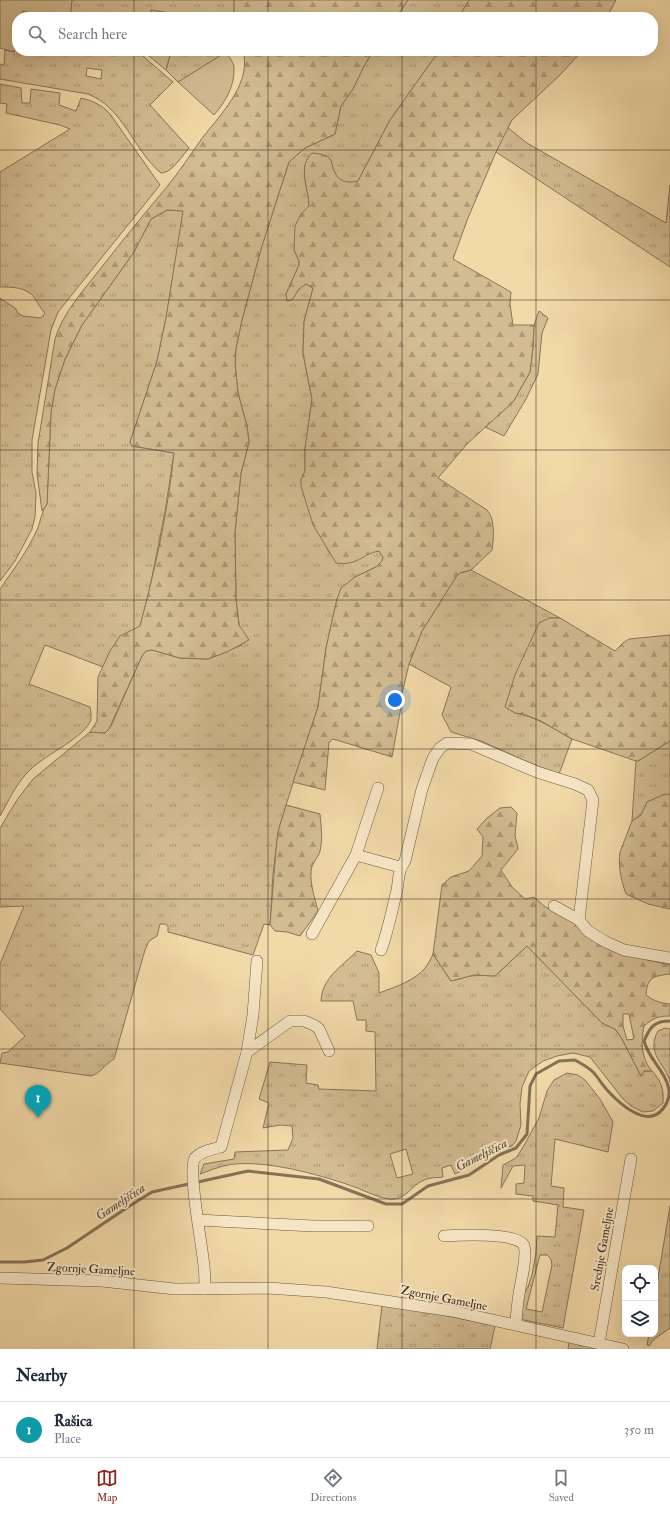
<!DOCTYPE html>
<meta charset="utf-8">
<style>
:root{--surface:#fff;--page:#f6f6f7;--text:#1f2937;--muted:#747a83;--line:#e0e1e3;--accent:#8f2418}
body{margin:0;font-family:"IM FELL Double Pica",serif;background:var(--page);color:var(--text)}
.controls{position:absolute;right:12px;bottom:12px;display:grid;overflow:hidden;border-radius:8px;box-shadow:0 4px 16px #0002}
.controls button{width:36px;height:36px;display:grid;place-items:center;padding:0;border:0;border-bottom:1px solid var(--line);background:var(--surface);color:var(--text);font:20px sans-serif}
.you{position:absolute;left:395px;top:700px;width:14px;height:14px;margin:-10px;border:3px solid #fff;border-radius:50%;background:#1a73e8;box-shadow:0 0 0 6px #1a73e833}
.badge{display:grid;place-items:center;width:26px;height:26px;border-radius:50%;background:var(--accent);color:#fff;font-size:13px;font-weight:700}
.pin{position:absolute;translate:-50% -33px;filter:drop-shadow(0 1px 2px #0008)}
.pin::after{content:'';position:absolute;top:21px;width:14px;height:12px;background:inherit;clip-path:polygon(0 0,100% 0,50% 100%)}
.list{margin:0;padding:0;list-style:none}
h2{display:flex;justify-content:space-between;align-items:center;height:52px;margin:0;padding:0 16px;font-size:17px}
h2 small{font-size:13px;font-weight:400;color:var(--muted)}
.list li{display:grid;grid-template-columns:26px 1fr auto;gap:12px;align-items:center;box-sizing:border-box;height:56px;padding:0 16px;border-top:1px solid var(--line)}
.list b{display:block;font-size:15px;white-space:nowrap}
.list p{margin:0;font-size:13px;white-space:nowrap;color:var(--muted)}
.list em{font-size:13px;font-style:normal;color:var(--muted)}
.icon{flex:none;width:22px;height:22px;fill:none;stroke:currentColor;stroke-width:2;stroke-linecap:round;stroke-linejoin:round}
.map{position:relative;flex:none;width:670px;height:1349px;overflow:hidden}
.search{position:absolute;background:var(--surface);box-shadow:0 4px 16px #0002;left:12px;right:12px;top:12px;height:44px;display:flex;align-items:center;gap:10px;box-sizing:border-box;padding:0 14px;border-radius:16px;color:var(--muted);font-size:15px}
.sheet{height:108px;background:var(--surface)}
nav{display:flex;justify-content:space-around;align-items:center;box-sizing:border-box;height:56px;border-top:1px solid var(--line);background:var(--surface);font-size:11px;color:var(--muted)}
nav a{display:grid;justify-items:center;gap:2px}
nav .on{color:var(--accent)}
.map>svg:first-child{display:block}
.grass{fill:url(#grass-tufts);stroke:#87765b;fill-rule:evenodd}
.forest{fill:url(#forest-firs);stroke:#87765b;fill-rule:evenodd}
.garden{fill:#d3bc92;stroke:#87765b}
.lines{fill:none;stroke-linecap:round;stroke-linejoin:round}
.stream{stroke:#847358;stroke-width:3}
.minor-casing{stroke:#695a45;stroke-width:12}
.minor{stroke:#f7e6c6;stroke-width:11}
.grid{fill:none;stroke:#3b3024;stroke-width:1;stroke-opacity:0.55}
.labels{text-anchor:middle;stroke-width:4;stroke-linejoin:round;paint-order:stroke}
.street-label{font-size:12px;fill:#3b3024;stroke:#f7e6c6}
.water-label{font-size:13px;font-style:italic;fill:#594c3a;stroke:#f7e6c6}
</style>
<div class="map">
<svg width="670" height="1349" viewBox="0 0 670 1349">
<defs>
<pattern id="grass-tufts" width="24" height="20" patternUnits="userSpaceOnUse"><rect width="24" height="20" fill="#d3bc92"/><path d="M3 7l-1-3M5 7V3M7 7l1-3M15 17l-1-3M17 17v-4M19 17l1-3" fill="none" stroke="#ac9977"/></pattern>
<pattern id="forest-firs" width="22" height="20" patternUnits="userSpaceOnUse"><rect width="22" height="20" fill="#d3bc92"/><path d="M5 1l3.5 6h-7zM16 11l3.5 6h-7z" fill="#ac9977"/></pattern>
</defs>
<rect width="100%" height="100%" fill="#f2d9a8"/>
<filter id="stains"><feTurbulence type="fractalNoise" baseFrequency=".005" numOctaves="4"/><feColorMatrix values="0 0 0 0 .2 0 0 0 0 .09 0 0 0 0 .02 0 0 0 .5 -.17"/></filter>
<radialGradient id="worn" r=".72"><stop offset=".6" stop-color="#630" stop-opacity="0"/><stop offset="1" stop-color="#630" stop-opacity=".3"/></radialGradient>
<!-- grass -->
<g class="grass">
<polygon points="72,0 234,0 234,17 175,17 174,14 151,10 150,17 70,17"/>
<polygon points="408,0 469,0 459,17 396,17"/>
<polygon points="23,11 47,17 22,17"/>
<path d="M17 38V51H137L173 82 150 105 189 148C182 156 172 173 161 173 133 150 124 108 88 94L0 79V64L4 65 5 50 14 52ZM87 68 102 70 101 79 86 76Z"/>
<polygon points="171,51 228,51 178,82 166,70"/>
<path d="M373 51H439L390 120 358 181C340 186 334 177 331 160L312 153C297 167 309 189 309 206L301 214 294 250 299 261V265L286 294 287 301 292 300 299 289 306 284 313 288 304 322 303 353 312 399 305 449V471L301 480 324 542 330 554 379 551 383 557 382 561 376 567 355 577 337 599 326 648 318 707 287 802 278 832 273 875 270 925 264 924 253 955 168 932V926L165 924H160L157 936 149 941 145 950 114 1059C105 1064 101 1073 91 1076L0 1063 2 1053 8 1052 25 1036 0 1009V964L24 906 0 907V828L17 800 33 779 90 732 105 733 111 726 142 656 146 651 152 650 180 658 208 659 242 645 236 601 235 532 241 473 249 442 247 426 238 393 235 364 236 348 242 320 261 249 289 162 305 148 335 134 341 106 353 89 364 66Z"/>
<path d="M0 84 21 88 22 103H30L31 89 60 93 59 105 76 111 81 98C93 101 102 105 110 114L160 185 58 312 51 330 32 440V472L36 493 35 517 32 529 15 561 0 581V298L15 308 18 313 23 316 41 318 45 313C40 308 38 303 34 297 26 287 12 287 0 287V172L70 129 60 125 6 113 7 104 0 103Z"/>
<polygon points="507,127 527,143 666,223 670,185 670,267 496,152"/>
<path d="M167 210 184 211 166 318 157 361 130 442 132 446 174 453 165 512 150 587 140 626 110 651 103 667 45 645 29 684 90 707C91 712 92 717 90 722 80 741 41 756 26 774 15 786 8 802 0 816V589C13 570 27 552 37 530 41 521 41 512 47 504L51 412 55 389 65 359 82 325 134 252 151 219Z"/>
<polygon points="539,311 548,318 542,333 538,374 526,399 504,436 485,427 513,402 530,372 533,347 534,325"/>
<path d="M471 570 560 618H549L515 713C535 716 554 729 572 739L559 774 537 766 481 741 451 732 442 715 451 687 409 664 422 631 456 577 460 573Z"/>
<polygon points="670,741 670,794 663,795 647,802 641,815 632,821 636,761 638,761"/>
<path d="M527 946 602 1023 615 1029 621 1037 641 1076 644 1071H652C661 1081 664 1089 663 1103L653 1111 643 1112 631 1106 623 1099 590 1057 573 1053 557 1056 543 1061 529 1071 522 1087 520 1104 521 1125 516 1141 512 1146 492 1152 475 1164 455 1174 451 1165 442 1168 443 1177C437 1178 429 1177 422 1181 410 1187 405 1201 389 1199 375 1197 362 1189 349 1185 317 1174 269 1161 235 1164 223 1165 211 1170 200 1174L204 1164 234 1159 235 1152 288 1150 293 1138 292 1126 280 1125 263 1128 269 1103 259 1099 270 1062 307 1065 306 1083 318 1085 319 1089 376 1091 375 1032 366 1031V1020H357L353 1001H321C322 978 341 967 357 951L371 955 379 973V993C393 988 416 980 425 968 428 964 431 959 433 954L451 981 474 975 495 976ZM406 1149 413 1174 397 1178 390 1154Z"/>
<path d="M665 1028 670 1029V1082C666 1064 645 1054 658 1031Z"/>
<path d="M567 1073 578 1075 585 1080 600 1099 613 1122 608 1152 555 1139 551 1186 564 1188 563 1207 584 1210 563 1328 524 1320 521 1318 522 1297 528 1287 532 1275 536 1253 537 1236 555 1237 558 1205 533 1201V1196L516 1194V1184L524 1183 525 1165 513 1166 501 1188 503 1165 516 1158 522 1149 539 1118 547 1091 554 1080ZM540 1255H547L551 1259 552 1265 542 1312 526 1309Z"/>
<polygon points="670,1206 670,1328 653,1340 649,1346 647,1345 649,1334 655,1334 655,1296"/>
<polygon points="382,1305 439,1314 495,1326 490,1349 377,1349"/>
<polygon points="569,1342 601,1349 568,1349"/>
</g>
<!-- forest -->
<g class="forest">
<polygon points="234,0 408,0 396,17 234,17"/>
<polygon points="469,0 616,0 607,17 459,17"/>
<path d="M239 51H373L364 66 353 89 341 106 335 134 305 148 289 162 261 249 242 320 236 348 235 364 238 393 247 426 249 442 241 473 235 532 236 600 239 625 249 640 227 652 208 659 180 658 152 650 146 651 142 656 109 729 105 733 90 732 97 721 98 677 110 651 120 636 140 626C155 570 168 511 174 453L132 446 130 442 157 361 166 318 183 211 167 210 151 219 134 252 82 325 65 359 55 389 51 412 47 504 42 511 37 474 38 443 55 339C63 312 84 290 101 268 122 241 144 214 166 188 179 172 191 154 203 137 221 114 249 86 244 55Z"/>
<path d="M439 51H582L560 75 512 120 496 152 468 218 453 259 511 292 510 304 513 325H534L533 347 530 372 513 402 467 444 438 478 487 510C495 518 494 538 492 550L471 570 460 573 456 577 422 631 409 664 402 694 401 707 392 757 333 739 329 742 325 790 293 782 318 707 326 648 337 599 341 588 355 577 376 567 382 561 383 557 379 551C361 554 359 566 336 563L313 525 301 486V480L305 471V449L312 399 303 353 304 322 313 288 306 284 299 289 292 300 287 301 286 294 299 265V261L294 250 295 226 301 214 309 206C309 189 297 167 312 153 319 154 325 154 330 159 332 162 332 165 333 168 337 181 346 184 358 181L390 120Z"/>
<polygon points="549,618 560,618 615,651 623,643 629,639 670,635 670,741 638,761 636,761 572,739 541,721 523,714 515,713 505,707 515,675 539,623"/>
<path d="M670 794V909L648 904 626 894C621 880 618 867 620 852L632 821 641 815 647 802 663 795Z"/>
<path d="M286 805 320 814C321 826 323 839 320 851 318 859 312 862 311 871 310 885 315 898 318 911L300 936 287 932 275 931 270 925 276 849 278 832Z"/>
<path d="M511 807 517 813 515 835 518 849 501 870 512 887 525 899 534 897 544 906 628 954 639 958 670 965V974C654 976 647 977 646 995 654 1001 660 1003 670 1004V1016C658 1016 653 1018 644 1026 641 1043 641 1058 652 1071H644L641 1076 621 1037 615 1029 602 1023 527 946 495 976 474 975 451 981 433 954 442 885 451 877 469 871 482 856 483 837 477 829 487 818 500 808ZM623 1014H629L634 1039 627 1040 623 1026Z"/>
</g>
<!-- garden -->
<g class="garden">
<polygon points="0,0 72,0 70,17 47,17 23,11 22,17 17,17 17,38 14,52 0,48"/>
<polygon points="151,10 175,14 175,17 150,17"/>
<polygon points="143,51 171,51 166,70"/>
<path d="M221 55H228C230 58 233 63 234 66 235 86 226 101 214 115L178 82Z"/>
</g>
<g class="lines">
<!-- stream -->
<path class="stream" d="M0 1262H24L43 1260 67 1248 128 1207 152 1192 248 1171 319 1179 386 1204H402L428 1186 469 1175 499 1155 516 1148 527 1134 530 1086 536 1074 559 1061 575 1060C580 1063 588 1067 593 1072 598 1077 602 1085 608 1091 619 1103 644 1126 660 1112 666 1106 670 1099 669 1090 666 1071 649 1060 644 1041 650 1027 654 1021 670 1021"/>
<!-- minor casing -->
<g class="minor-casing">
<g id="minor">
<polyline points="356,855 378,788"/>
<polyline points="554,906 579,920 588,931 606,942 624,950 670,958"/>
<polyline points="312,934 356,855 400,867"/>
<path d="M381 950C388 931 392 910 397 890 399 879 398 870 405 861L422 789 433 758 440 748 447 743 471 744 537 772 575 784 588 790 593 800 579 920"/>
<polyline points="247,1052 290,1021 304,1021 314,1025 319,1029 329,1051"/>
<polyline points="198,1220 313,1226 368,1226"/>
<path d="M444 1236C459 1235 519 1232 524 1246 528 1256 519 1289 518 1301 517 1309 516 1317 516 1325"/>
<polyline points="0,1278 102,1281 175,1289 268,1288 326,1292 452,1311 623,1349"/>
<path d="M205 1289C205 1282 205 1275 204 1267 203 1249 187 1169 195 1158 201 1151 213 1149 221 1147L247 1052 253 1015 257 961"/>
<polyline points="599,1343 631,1159"/>
</g>
</g>
<!-- minor -->
<use href="#minor" class="minor"/>
</g>
<!-- grid -->
<path class="grid" d="M134 0V17M268 0V17M402 0V17M536 0V17M134 51V1349M268 51V1349M402 51V1349M536 51V1349M0 150H670M0 300H670M0 450H670M0 600H670M0 749H670M0 899H670M0 1049H670M0 1199H670"/>
<g class="labels">
<!-- street labels -->
<g class="street-label">
<text transform="translate(602 1249) rotate(-80)" y="4">Srednje Gameljne</text>
<text transform="translate(91 1269) rotate(3)" y="4">Zgornje Gameljne</text>
<text transform="translate(444 1298) rotate(11)" y="4">Zgornje Gameljne</text>
</g>
<!-- water labels -->
<g class="water-label">
<text transform="translate(481 1154) rotate(-27)" y="5">Gameljščica</text>
<text transform="translate(120 1201) rotate(-33)" y="5">Gameljščica</text>
</g>
</g>
<rect width="100%" height="100%" filter="url(#stains)"/>
<rect width="100%" height="100%" fill="url(#worn)"/>
</svg>
<div class="controls">
<button><svg class="icon" aria-label="locate" viewBox="0 0 24 24"><circle cx="12" cy="12" r="6"/><path d="M12 2v4M12 18v4M2 12h4M18 12h4"/></svg></button>
<button><svg class="icon" aria-label="layers" viewBox="0 0 24 24"><path d="M12 4l9 5-9 5-9-5zM3 14l9 5 9-5"/></svg></button>
</div>
<div class="you"></div>
<div class="pin badge" style="left:38px;top:1118px;background:#0f9aa8">1</div>
<div class="search"><svg class="icon" aria-label="search" viewBox="0 0 24 24"><circle cx="10" cy="10" r="6"/><path d="M15 15l6 6"/></svg>Search here</div>
</div>
<section class="sheet">
<h2>Nearby<small></small></h2>
<ul class="list">
<li><span class="badge" style="background:#0f9aa8">1</span><div><b>Rašica</b><p>Place</p></div><em>350 m</em></li>
</ul>
</section>
<nav>
<a class="on"><svg class="icon" aria-label="map" viewBox="0 0 24 24"><path d="M3 6l6-2 6 2 6-2v14l-6 2-6-2-6 2zM9 4v14M15 6v14"/></svg>Map</a>
<a><svg class="icon" aria-label="directions" viewBox="0 0 24 24"><path d="M12 3l9 9-9 9-9-9zM9 14v-3h6M13 9l2 2-2 2"/></svg>Directions</a>
<a><svg class="icon" aria-label="saved" viewBox="0 0 24 24"><path d="M7 4h10v16l-5-4-5 4z"/></svg>Saved</a>
</nav>
